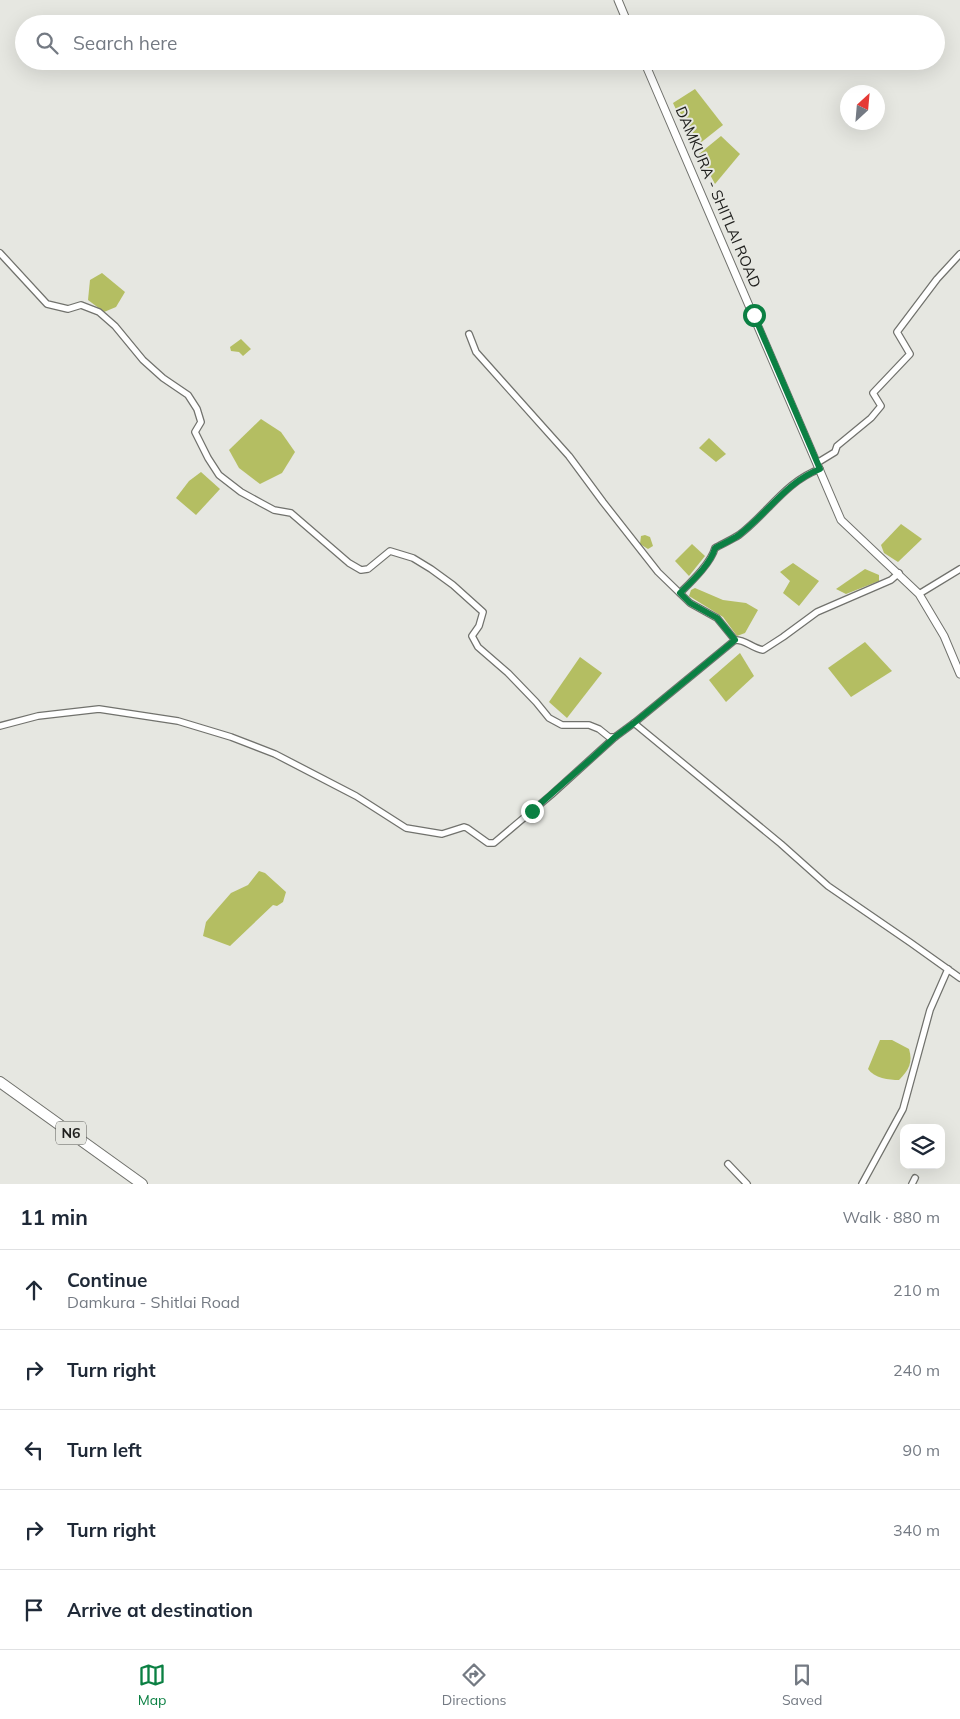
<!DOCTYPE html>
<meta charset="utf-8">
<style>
:root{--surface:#fff;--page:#f6f6f7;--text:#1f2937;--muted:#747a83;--line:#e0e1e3;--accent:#0b8043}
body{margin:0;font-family:Mulish,sans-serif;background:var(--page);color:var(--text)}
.controls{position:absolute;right:15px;bottom:15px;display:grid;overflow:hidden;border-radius:10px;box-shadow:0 5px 20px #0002}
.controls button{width:45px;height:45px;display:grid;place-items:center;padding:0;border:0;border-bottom:1px solid var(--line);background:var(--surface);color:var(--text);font:25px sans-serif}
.compass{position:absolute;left:840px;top:85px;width:45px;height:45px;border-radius:50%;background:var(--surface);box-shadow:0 5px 20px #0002;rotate:26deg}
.stop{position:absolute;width:15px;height:15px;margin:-11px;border:4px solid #0b8043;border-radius:50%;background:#fff}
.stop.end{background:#0b8043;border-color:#fff;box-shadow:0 1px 5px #0008}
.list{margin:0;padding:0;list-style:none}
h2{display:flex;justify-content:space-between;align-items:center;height:65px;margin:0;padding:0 20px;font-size:21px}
h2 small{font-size:16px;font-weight:400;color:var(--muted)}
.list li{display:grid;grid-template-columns:32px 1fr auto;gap:15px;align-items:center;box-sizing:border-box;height:80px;padding:0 20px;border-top:1px solid var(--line)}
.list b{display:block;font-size:19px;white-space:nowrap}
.list p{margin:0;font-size:16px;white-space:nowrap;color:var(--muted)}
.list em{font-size:16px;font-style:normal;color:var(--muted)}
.icon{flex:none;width:28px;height:28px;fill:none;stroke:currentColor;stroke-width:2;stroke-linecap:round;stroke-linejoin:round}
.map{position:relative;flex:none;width:960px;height:1184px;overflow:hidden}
.search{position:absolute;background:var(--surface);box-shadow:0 5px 20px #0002;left:15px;right:15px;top:15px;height:55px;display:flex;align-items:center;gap:12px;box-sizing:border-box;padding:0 18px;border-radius:28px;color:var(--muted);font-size:19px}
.sheet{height:465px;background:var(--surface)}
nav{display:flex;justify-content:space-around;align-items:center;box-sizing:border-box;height:70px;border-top:1px solid var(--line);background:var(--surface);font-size:14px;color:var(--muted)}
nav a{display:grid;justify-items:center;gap:2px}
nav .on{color:var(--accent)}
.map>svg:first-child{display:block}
.water{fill:#b4be62}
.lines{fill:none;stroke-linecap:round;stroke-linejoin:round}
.minor-casing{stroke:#71726d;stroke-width:8}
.tertiary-casing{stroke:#71726d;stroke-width:9}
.trunk-casing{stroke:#71726d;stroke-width:12}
.minor{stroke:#fff;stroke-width:5.5}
.tertiary{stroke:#fff;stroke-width:7}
.trunk{stroke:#fff;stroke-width:10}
.route{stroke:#0b8043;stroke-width:6}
.labels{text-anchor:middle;stroke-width:4;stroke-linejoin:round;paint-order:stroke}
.shield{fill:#e6e7e1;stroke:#5a5a57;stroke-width:1}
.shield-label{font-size:14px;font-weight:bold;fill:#1e1e1c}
.street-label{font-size:15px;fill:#1e1e1c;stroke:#e6e7e1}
</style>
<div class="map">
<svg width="960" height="1184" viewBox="0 0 960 1184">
<rect width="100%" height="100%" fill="#e6e7e1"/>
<!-- water -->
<g class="water">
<polygon points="695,89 723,125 694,148 673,103"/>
<polygon points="721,136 740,154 715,184 699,154"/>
<polygon points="102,273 125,292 116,307 104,312 88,300 90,280"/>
<polygon points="241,339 251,349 243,356 239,352 231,351 230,347"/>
<polygon points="261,419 281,432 295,452 282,473 260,484 239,468 229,450"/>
<polygon points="709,438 726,454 716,462 699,448"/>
<polygon points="201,472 220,489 196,515 176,498 189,481"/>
<polygon points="901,524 922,539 898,562 884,553 881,545"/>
<polygon points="645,535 650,537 653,546 648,549 640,544 641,536"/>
<polygon points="692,544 705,556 689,576 675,561"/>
<polygon points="793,563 819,581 799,606 783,593 790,581 780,572"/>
<polygon points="865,569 879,575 879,581 846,594 836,589"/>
<polygon points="695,588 723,600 746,603 758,610 745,633 737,636 723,617 689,596 691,590"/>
<polygon points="865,642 892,671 851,697 828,668"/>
<polygon points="740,653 754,676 726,702 709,680"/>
<polygon points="580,657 602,673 567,718 549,702"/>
<polygon points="259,871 265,873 286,892 283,902 277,906 273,905 230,946 203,936 206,922 217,909 231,893 248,885"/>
<path d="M880 1040H892L909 1049C913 1062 909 1070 899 1080 889 1080 874 1078 868 1069Z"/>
</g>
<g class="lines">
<!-- minor casing -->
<g class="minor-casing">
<g id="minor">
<path d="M0 253 47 304 68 309 81 305 99 312 115 326 143 360 163 378 188 395 197 409 201 422 195 432 208 458 219 475 241 492 261 503 274 510 291 513 349 563 361 570 368 569 390 551 413 558 431 569 453 585 483 612 479 626 472 636 478 647 508 673 536 702 549 718 562 725H589L599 729 609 737H615L634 723 735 640C747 640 751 648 763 650L783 637 817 612 891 580 899 573"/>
<polyline points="469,334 476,352 569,456 603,502 658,572 690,603 717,618 735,640"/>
<polyline points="817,463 835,452 837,446 871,418 881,406 873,393 910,354 897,332 937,279 960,254"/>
<path d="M680 593C691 582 711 563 715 548 722 544 731 540 739 535 767 514 786 481 820 469"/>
<polyline points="919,594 960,569"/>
<polyline points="634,723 781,844 828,886 911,943 960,978"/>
<polyline points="0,726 38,716 99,709 178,721 231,737 275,754 356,796 406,828 442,834 464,827 467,828 488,843 494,843 551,795 615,737"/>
<polyline points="728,1164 747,1184"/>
<polyline points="862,1184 903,1109 930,1010 948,969"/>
<polyline points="912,1184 915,1178"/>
</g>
</g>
<!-- tertiary casing -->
<g class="tertiary-casing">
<g id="tertiary">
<polyline points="618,0 628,24"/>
<polyline points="644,61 841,520 919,594 944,636 960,674"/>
</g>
</g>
<!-- trunk casing -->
<g class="trunk-casing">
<polyline id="trunk" points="0,1082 142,1184"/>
</g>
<!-- minor -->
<use href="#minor" class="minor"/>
<!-- tertiary -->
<use href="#tertiary" class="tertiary"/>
<!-- trunk -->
<use href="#trunk" class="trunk"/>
</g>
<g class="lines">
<!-- route -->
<path class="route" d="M532 811 592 758 615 737 634 723 735 640 717 618 690 603 680 593C691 582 711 564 715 548 722 544 732 540 739 535 767 514 786 482 820 469L754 315"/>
</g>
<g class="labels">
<!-- shield labels -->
<rect class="shield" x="56" y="1121.5" width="30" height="23" rx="4"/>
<g class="shield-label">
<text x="71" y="1138">N6</text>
</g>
<!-- street labels -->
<g class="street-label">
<text transform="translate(718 197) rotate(67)" y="5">DAMKURA - SHITLAI ROAD</text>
</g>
</g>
</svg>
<div class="controls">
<button><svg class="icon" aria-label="layers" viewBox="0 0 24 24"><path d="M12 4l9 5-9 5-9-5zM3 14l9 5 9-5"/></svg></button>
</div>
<svg class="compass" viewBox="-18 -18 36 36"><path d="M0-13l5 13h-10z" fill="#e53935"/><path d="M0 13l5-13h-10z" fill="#747a83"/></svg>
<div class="stop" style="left:754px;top:315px"></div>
<div class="stop end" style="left:532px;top:811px"></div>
<div class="search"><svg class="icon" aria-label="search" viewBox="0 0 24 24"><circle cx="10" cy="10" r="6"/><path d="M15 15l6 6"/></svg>Search here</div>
</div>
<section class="sheet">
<h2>11 min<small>Walk · 880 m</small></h2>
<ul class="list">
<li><svg class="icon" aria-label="ahead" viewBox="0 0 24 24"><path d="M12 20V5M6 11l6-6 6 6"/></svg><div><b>Continue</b><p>Damkura - Shitlai Road</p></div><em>210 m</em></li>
<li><svg class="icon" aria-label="right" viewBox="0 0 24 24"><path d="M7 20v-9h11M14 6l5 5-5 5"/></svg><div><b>Turn right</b></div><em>240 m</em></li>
<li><svg class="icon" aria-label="left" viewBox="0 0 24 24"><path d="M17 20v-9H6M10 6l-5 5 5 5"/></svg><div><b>Turn left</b></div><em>90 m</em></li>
<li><svg class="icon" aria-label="right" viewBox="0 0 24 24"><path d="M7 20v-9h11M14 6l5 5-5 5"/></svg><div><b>Turn right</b></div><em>340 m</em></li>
<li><svg class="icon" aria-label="arrive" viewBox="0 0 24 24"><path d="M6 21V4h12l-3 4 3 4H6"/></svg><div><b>Arrive at destination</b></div></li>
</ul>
</section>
<nav>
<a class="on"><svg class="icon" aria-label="map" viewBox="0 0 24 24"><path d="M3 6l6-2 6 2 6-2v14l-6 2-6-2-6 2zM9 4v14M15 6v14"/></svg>Map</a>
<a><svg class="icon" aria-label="directions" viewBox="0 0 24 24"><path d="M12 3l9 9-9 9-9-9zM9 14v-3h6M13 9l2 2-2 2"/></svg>Directions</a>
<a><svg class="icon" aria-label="saved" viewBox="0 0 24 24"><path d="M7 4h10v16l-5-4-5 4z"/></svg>Saved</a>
</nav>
